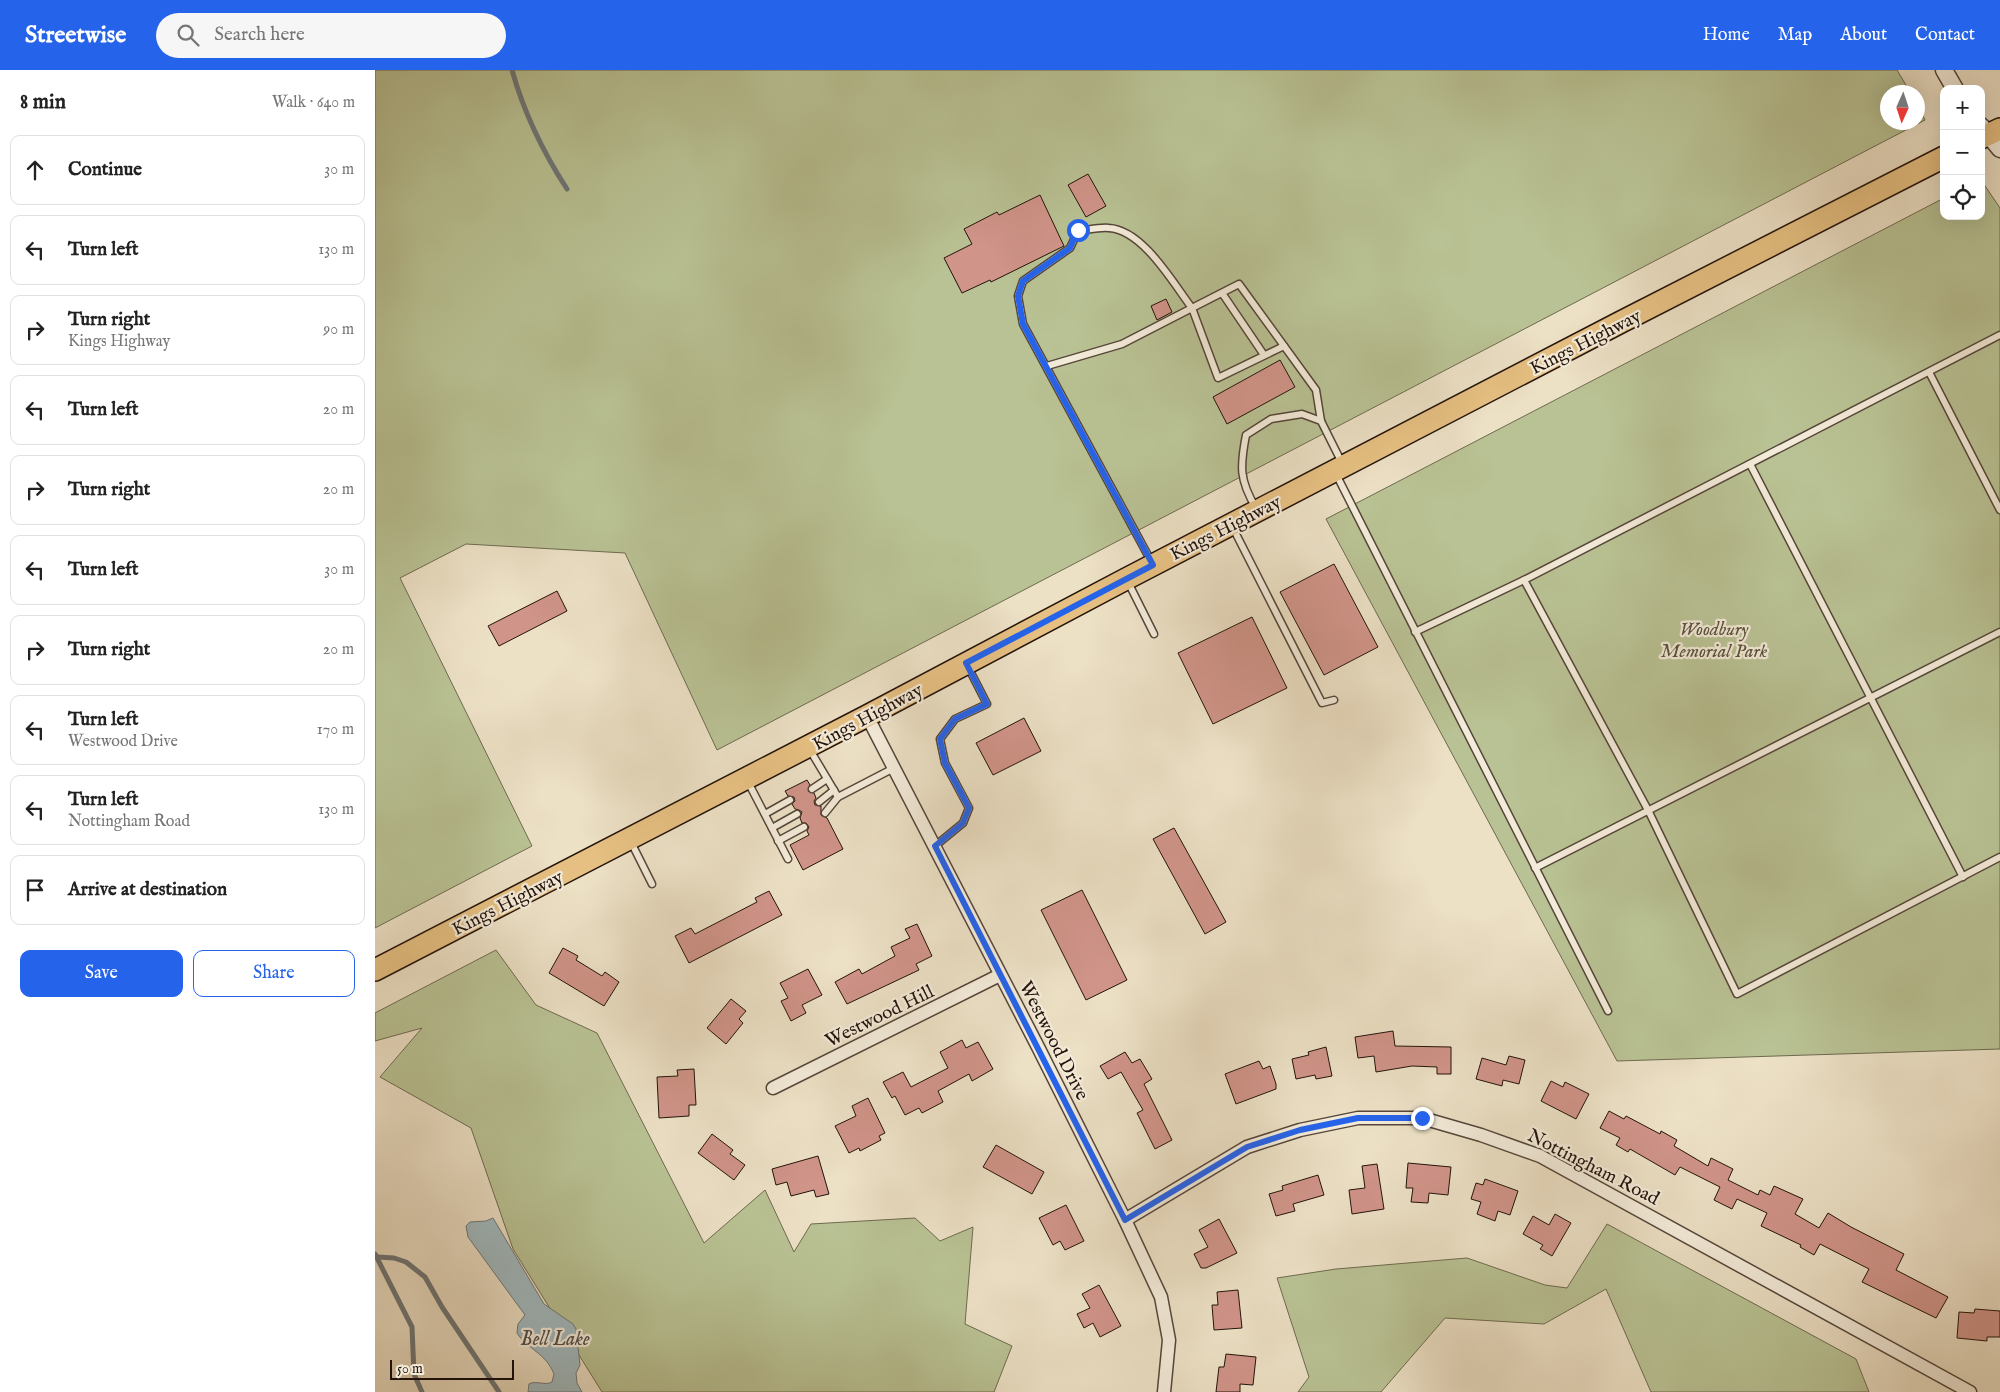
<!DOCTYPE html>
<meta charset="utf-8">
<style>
:root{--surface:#fff;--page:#f6f6f6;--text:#222;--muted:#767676;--line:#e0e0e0;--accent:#2563eb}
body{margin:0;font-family:"IM FELL English",serif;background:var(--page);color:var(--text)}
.controls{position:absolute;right:15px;top:15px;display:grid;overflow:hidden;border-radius:10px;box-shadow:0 5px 20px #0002}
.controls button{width:45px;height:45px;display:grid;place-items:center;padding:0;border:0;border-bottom:1px solid var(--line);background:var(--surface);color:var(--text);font:25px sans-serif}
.compass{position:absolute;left:1505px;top:15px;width:45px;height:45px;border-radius:50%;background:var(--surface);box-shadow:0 5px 20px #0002;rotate:183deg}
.scale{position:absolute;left:15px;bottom:12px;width:124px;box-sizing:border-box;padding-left:5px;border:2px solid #23130b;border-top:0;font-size:14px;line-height:18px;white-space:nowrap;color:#23130b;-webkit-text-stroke:4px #f3ebd9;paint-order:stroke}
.stop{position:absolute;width:15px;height:15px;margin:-11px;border:4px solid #2563eb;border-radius:50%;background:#fff}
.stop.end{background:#2563eb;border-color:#fff;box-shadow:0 1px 5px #0008}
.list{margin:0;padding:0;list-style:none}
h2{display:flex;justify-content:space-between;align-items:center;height:65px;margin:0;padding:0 20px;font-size:21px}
h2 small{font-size:16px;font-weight:400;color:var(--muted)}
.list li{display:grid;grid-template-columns:32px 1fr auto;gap:15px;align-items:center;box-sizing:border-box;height:70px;margin:0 10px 10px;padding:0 10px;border:1px solid var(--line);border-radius:10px}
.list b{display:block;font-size:19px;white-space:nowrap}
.list p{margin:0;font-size:16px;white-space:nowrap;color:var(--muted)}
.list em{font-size:16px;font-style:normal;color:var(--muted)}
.actions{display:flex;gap:10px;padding:15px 20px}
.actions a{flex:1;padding:11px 0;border:1px solid var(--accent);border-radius:10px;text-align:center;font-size:18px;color:var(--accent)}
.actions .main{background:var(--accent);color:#fff}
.icon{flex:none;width:28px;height:28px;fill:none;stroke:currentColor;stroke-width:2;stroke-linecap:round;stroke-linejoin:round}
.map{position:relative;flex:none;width:1625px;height:1322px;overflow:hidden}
header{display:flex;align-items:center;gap:30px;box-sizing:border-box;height:70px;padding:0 25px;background:var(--accent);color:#fff}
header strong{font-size:24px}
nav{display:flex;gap:28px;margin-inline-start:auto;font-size:18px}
.search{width:350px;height:45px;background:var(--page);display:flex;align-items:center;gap:12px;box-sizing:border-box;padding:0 18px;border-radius:28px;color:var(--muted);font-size:19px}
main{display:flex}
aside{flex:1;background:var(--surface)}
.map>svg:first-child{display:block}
.green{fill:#b9c294;stroke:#6e6a50}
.water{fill:#a0bac1;stroke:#6e7778}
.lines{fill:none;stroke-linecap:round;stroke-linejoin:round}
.stream{stroke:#6e7778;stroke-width:5}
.building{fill:#d09489;stroke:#23130b}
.service-casing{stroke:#55463a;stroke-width:9}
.minor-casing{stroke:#55463a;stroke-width:15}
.tertiary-casing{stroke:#55463a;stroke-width:19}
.primary-casing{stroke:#23130b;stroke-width:24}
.service{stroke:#f3ebd9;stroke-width:6}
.minor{stroke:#f3ebd9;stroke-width:12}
.tertiary{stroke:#f3ebd9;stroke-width:16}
.primary{stroke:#e6c082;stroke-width:21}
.route{stroke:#2563eb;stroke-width:6}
.labels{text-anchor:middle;stroke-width:4.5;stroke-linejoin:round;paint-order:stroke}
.street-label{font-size:19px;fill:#23130b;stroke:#f3ebd9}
.park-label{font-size:19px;font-style:italic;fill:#58503b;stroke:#f3ebd9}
.water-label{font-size:20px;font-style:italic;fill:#4f4d4b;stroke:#f3ebd9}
</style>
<header>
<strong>Streetwise</strong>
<div class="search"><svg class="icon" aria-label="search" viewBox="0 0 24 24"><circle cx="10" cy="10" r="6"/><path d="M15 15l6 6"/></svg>Search here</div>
<nav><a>Home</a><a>Map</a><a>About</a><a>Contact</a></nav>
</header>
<main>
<aside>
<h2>8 min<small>Walk · 640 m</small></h2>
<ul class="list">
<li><svg class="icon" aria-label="ahead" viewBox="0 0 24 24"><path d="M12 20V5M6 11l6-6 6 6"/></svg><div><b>Continue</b></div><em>30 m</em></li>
<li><svg class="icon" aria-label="left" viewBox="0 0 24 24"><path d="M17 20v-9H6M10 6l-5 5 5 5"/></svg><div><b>Turn left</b></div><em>130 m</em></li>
<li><svg class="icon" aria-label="right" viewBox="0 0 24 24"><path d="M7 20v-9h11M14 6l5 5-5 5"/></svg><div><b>Turn right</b><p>Kings Highway</p></div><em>90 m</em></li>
<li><svg class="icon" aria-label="left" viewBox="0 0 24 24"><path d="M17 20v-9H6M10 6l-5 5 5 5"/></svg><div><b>Turn left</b></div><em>20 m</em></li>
<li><svg class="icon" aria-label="right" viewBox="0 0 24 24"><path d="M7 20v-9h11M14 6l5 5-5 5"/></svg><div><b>Turn right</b></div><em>20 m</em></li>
<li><svg class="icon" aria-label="left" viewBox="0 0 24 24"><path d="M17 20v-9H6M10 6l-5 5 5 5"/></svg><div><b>Turn left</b></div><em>30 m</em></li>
<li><svg class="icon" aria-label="right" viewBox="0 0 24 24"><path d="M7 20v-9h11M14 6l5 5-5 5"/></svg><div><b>Turn right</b></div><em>20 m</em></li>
<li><svg class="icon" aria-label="left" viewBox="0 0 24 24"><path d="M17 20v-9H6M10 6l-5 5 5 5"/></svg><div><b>Turn left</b><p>Westwood Drive</p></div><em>170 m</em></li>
<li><svg class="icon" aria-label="left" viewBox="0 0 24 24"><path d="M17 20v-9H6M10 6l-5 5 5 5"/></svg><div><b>Turn left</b><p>Nottingham Road</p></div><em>130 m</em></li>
<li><svg class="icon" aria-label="arrive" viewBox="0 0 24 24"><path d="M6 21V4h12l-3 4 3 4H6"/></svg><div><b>Arrive at destination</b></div></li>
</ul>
<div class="actions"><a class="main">Save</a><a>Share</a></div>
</aside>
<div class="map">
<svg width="1625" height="1322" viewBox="0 0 1625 1322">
<rect width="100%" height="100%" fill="#ece0c5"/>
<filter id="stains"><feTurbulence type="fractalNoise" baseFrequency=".004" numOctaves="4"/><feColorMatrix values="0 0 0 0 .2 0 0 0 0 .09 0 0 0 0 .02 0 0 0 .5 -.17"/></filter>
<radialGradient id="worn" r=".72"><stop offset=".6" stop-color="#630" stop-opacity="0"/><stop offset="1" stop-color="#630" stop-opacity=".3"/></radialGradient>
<!-- green -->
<g class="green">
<polygon points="0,0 1522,0 1535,22 1512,22 1512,52 1542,52 1543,37 1550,50 342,680 250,483 91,474 25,508 157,776 0,858"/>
<polygon points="1606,110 1625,138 1625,979 1242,991 951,449 1569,128 1569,146 1606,146"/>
<polygon points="121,880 161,935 222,963 329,1173 390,1120 419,1182 436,1154 540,1148 565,1171 598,1157 590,1254 637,1276 619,1322 227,1322 138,1179 96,1058 5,1007 47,958 0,971 0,943"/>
<polygon points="1232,1154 1481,1289 1494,1322 1276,1322 1231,1219 1169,1254 1070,1248 1006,1322 923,1322 934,1307 902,1208 961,1199 1092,1188 1170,1215 1192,1218"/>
</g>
<!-- water -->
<path class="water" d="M118 1148 169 1234 198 1254 201 1259 205 1295 201 1303 202 1313 207 1322H153L154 1314C161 1310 170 1316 177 1312L179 1304C170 1282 153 1280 142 1263L143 1254 150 1245 93 1167 91 1156 95 1152 111 1151Z"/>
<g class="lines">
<!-- stream -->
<g class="stream">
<path d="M137 0C149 43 168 82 192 119"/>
<polyline points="0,1184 37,1257 39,1304 47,1322"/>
<polyline points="3,1187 19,1188 31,1192 50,1207 67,1237 124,1322"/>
</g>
</g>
<!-- building -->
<g class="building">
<polygon points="713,104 731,136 711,147 693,115"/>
<polygon points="665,125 689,176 616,212 615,210 587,223 569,188 597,174 589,159 622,142 624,145"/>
<polygon points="791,229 797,242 782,250 776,236"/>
<polygon points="905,290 920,317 852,354 838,327"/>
<polygon points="959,494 1003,577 949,605 905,522"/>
<polygon points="182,521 192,541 124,576 113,556"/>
<polygon points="877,547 912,618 838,654 803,583"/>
<polygon points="649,648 666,681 618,705 601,673"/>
<polygon points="432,710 435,715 433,721 439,723 441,728 439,731 440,735 446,736 446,745 452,748 468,779 428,800 415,775 434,765 432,761 434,757 431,753 427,753 425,748 427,742 424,740 420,739 417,734 420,731 419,727 413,726 410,721"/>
<polygon points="799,758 851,852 830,864 778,769"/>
<polygon points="707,820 752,910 711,930 666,840"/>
<polygon points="394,821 407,845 314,893 300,866 316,858 320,864 382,832 380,828"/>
<polygon points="542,854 557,886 541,894 544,900 472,934 460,912 484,899 487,904 520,886 516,877 535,868 530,859"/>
<polygon points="188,878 203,886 201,890 227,906 230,902 244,912 229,936 174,903"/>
<polygon points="433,899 447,925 427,935 431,943 416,951 406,931 413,928 405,913"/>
<polygon points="356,929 371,941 364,949 368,953 351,974 332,958"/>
<polygon points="1018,961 1020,976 1076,977 1076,1004 1062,1004 1062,997 1037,996 1001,1002 999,986 983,988 980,967"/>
<polygon points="587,970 591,978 603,972 618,999 597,1011 594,1004 563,1021 568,1032 547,1043 544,1038 530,1045 520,1026 517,1028 508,1012 528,1002 536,1017 573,998 565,982"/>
<polygon points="951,977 957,1006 941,1009 940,1005 921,1009 917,989 934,985 933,982"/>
<polygon points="750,982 757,993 765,989 777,1009 769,1014 797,1070 780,1079 762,1043 768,1040 746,1002 733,1009 725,996"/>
<polygon points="1134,986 1150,990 1144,1014 1128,1010 1127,1016 1101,1009 1107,988 1131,995"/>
<polygon points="884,991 888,999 895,996 901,1014 901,1019 861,1034 850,1004"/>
<polygon points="319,999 321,1035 314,1035 314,1046 284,1048 282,1007 303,1006 302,1000"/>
<polygon points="1176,1011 1188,1017 1190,1012 1214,1024 1201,1049 1166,1031"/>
<polygon points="493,1028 510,1063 504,1066 506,1070 485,1081 484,1078 474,1083 460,1056 481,1046 477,1036"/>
<polygon points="1234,1041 1249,1049 1251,1046 1285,1064 1286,1061 1302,1070 1299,1076 1333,1096 1336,1088 1358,1099 1353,1110 1383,1125 1385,1120 1395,1125 1399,1116 1428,1129 1420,1144 1444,1158 1453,1143 1476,1157 1529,1184 1521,1200 1573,1227 1561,1248 1487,1212 1494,1199 1445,1174 1439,1185 1425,1177 1426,1175 1386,1156 1392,1143 1362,1129 1357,1139 1339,1130 1345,1117 1305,1097 1300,1105 1255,1079 1253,1082 1241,1075 1245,1068 1225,1058"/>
<polygon points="337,1064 358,1080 355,1084 370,1095 359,1110 323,1083"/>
<polygon points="621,1075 669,1102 657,1124 608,1097"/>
<polygon points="443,1086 454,1124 441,1127 439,1120 416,1126 412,1112 401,1115 397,1099"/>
<polygon points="1033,1093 1076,1097 1073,1125 1054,1123 1053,1133 1036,1132 1038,1118 1031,1118"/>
<polygon points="1002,1094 1009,1139 977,1144 974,1120 990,1118 987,1096"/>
<polygon points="943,1105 949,1125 918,1134 920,1141 901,1146 894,1124 908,1120 907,1116"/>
<polygon points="1110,1109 1143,1121 1135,1145 1123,1141 1120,1151 1102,1144 1106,1132 1096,1129 1101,1113 1108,1115"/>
<polygon points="691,1135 709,1171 690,1180 685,1171 678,1175 664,1148"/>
<polygon points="1180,1144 1196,1153 1177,1186 1165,1179 1168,1175 1148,1164 1158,1146 1174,1155"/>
<polygon points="844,1149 862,1183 831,1198 826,1198 819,1184 833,1177 824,1160"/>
<polygon points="724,1215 746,1256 725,1267 718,1253 709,1258 702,1244 715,1238 707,1224"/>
<polygon points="863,1220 867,1258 839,1260 837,1235 843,1235 842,1222"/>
<polygon points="1600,1239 1625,1241 1625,1267 1612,1267 1612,1271 1582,1268 1584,1242 1599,1243"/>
<polygon points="851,1284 881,1287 878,1315 865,1314 865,1322 841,1322 844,1297 849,1297"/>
</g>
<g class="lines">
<!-- service casing -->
<g class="service-casing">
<g id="service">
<polyline points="847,223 889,285"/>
<polyline points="672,296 747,274 817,238 843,308 909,276"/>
<polyline points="1554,302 1625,440"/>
<polyline points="1375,394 1588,807"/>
<polyline points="961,404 1233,941"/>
<path d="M881 438C864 410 865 396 871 365L896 349 927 344 946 351 967 393"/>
<polyline points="858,458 947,633 959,630"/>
<path d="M776 491 648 254 643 226 648 211 695 178 703 161C713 160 724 157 734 158 768 160 798 213 817 238L864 214 941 320 946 351"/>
<polyline points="1149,510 1273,740 1362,924 1625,787"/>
<polyline points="753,512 779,564"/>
<polyline points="1040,562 1149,510 1625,265"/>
<polyline points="435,680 463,727 519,698"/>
<polyline points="373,712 413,789"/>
<polyline points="437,719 452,709"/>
<polyline points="444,732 459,720"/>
<polyline points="450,743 463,727"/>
<polyline points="390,744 415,730"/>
<polyline points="397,758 422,744"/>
<polyline points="403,771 429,757"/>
<polyline points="256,772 277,814"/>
<polyline points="560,776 588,753 594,738 570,693 565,669 580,649 612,634 592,595"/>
<polyline points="1160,798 1625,562"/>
</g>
</g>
<!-- minor casing -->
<g class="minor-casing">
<g id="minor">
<polyline points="492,646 663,977 750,1150 786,1227 794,1270 789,1322"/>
<polyline points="398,1018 625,905"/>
<polyline points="750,1150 872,1077 925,1060 983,1048 1047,1048 1106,1065 1165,1086 1595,1322"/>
</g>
</g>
<!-- tertiary casing -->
<g class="tertiary-casing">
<g id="tertiary">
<polyline points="1569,0 1580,19"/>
<polyline points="1606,56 1625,79"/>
</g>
</g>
<!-- primary casing -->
<g class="primary-casing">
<g id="primary">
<polyline points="1606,68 1625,59"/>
<polyline points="0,900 492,646 751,509 1246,252 1569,87"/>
</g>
</g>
<!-- service -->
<use href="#service" class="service"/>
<!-- minor -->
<use href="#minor" class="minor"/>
<!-- tertiary -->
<use href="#tertiary" class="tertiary"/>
<!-- primary -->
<use href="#primary" class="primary"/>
</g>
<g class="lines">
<!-- route -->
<polyline class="route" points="703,160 695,178 648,211 643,226 648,254 778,495 591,593 612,634 580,649 565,669 570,693 594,738 588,753 560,776 750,1150 872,1077 925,1060 983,1048 1047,1048"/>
</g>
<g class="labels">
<!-- street labels -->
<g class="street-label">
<text transform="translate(1210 271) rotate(-27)" y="7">Kings Highway</text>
<text transform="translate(850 457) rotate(-27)" y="7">Kings Highway</text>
<text transform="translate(492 646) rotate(-28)" y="7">Kings Highway</text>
<text transform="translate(132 832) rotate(-27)" y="7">Kings Highway</text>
<text transform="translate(504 945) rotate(-26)" y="7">Westwood Hill</text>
<text transform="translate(680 970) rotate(63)" y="7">Westwood Drive</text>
<text transform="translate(1219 1096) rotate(27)" y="7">Nottingham Road</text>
</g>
<!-- park labels -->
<g class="park-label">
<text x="1339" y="565">Woodbury<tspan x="1339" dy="22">Memorial Park</tspan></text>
</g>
<!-- water labels -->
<g class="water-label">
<text x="180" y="1275">Bell Lake</text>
</g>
</g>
<rect width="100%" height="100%" filter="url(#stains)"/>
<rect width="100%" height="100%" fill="url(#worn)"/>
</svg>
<div class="controls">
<button>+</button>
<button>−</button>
<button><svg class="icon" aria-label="locate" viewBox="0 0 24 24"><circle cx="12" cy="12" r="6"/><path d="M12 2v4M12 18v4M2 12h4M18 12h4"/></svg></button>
</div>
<svg class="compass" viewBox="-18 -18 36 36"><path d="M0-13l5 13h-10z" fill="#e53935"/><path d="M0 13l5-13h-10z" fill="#767676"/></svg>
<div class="scale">50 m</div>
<div class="stop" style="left:703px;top:160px"></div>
<div class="stop end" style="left:1047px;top:1048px"></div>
</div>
</main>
